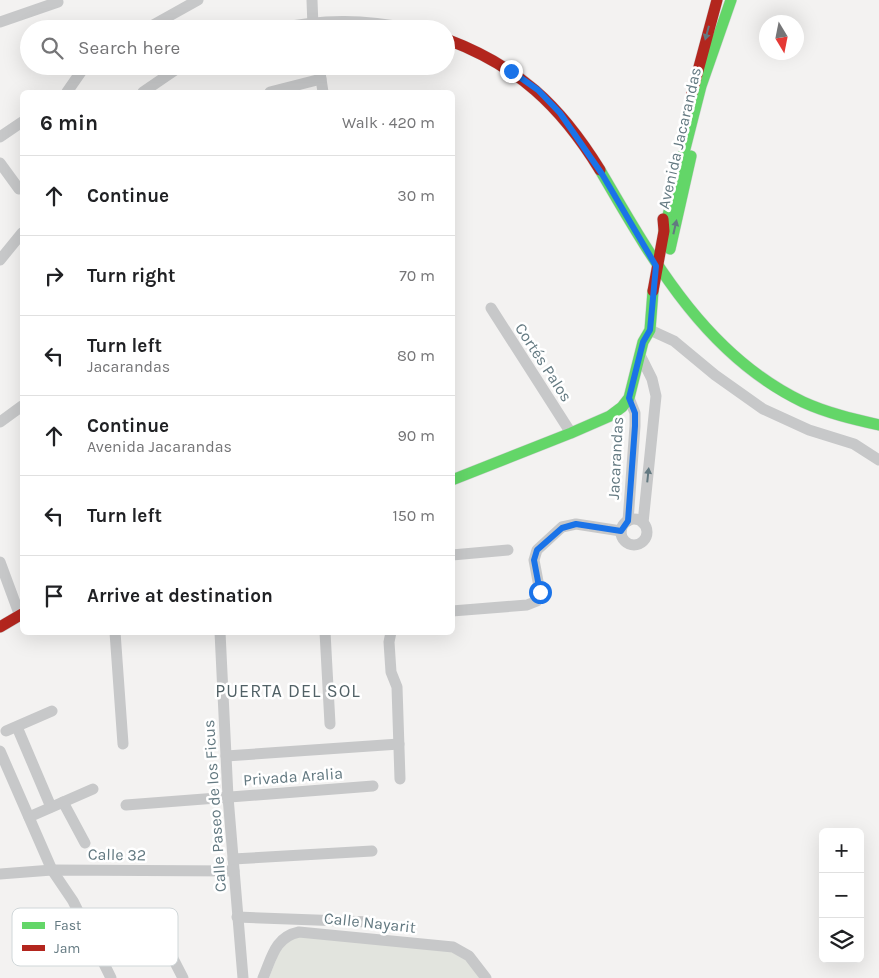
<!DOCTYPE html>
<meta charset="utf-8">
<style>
:root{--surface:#fff;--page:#f6f6f6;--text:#202124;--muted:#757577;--line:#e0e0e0}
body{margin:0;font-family:Karla,sans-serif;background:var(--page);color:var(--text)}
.controls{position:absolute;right:15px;bottom:15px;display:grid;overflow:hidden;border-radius:8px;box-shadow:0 5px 20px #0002}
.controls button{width:45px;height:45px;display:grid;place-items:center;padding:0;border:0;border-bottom:1px solid var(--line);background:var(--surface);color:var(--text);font:25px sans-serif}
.compass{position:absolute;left:759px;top:15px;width:45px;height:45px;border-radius:50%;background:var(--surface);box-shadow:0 5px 20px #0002;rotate:170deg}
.stop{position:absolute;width:15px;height:15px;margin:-11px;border:4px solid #1a73e8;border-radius:50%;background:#fff}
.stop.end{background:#1a73e8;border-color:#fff;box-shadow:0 1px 5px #0008}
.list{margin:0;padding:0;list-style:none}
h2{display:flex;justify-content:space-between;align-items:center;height:65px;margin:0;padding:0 20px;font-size:21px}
h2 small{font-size:16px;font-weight:400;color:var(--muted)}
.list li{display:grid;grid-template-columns:32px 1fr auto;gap:15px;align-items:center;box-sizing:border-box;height:80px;padding:0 20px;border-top:1px solid var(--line)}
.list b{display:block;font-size:19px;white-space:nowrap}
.list p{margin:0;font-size:16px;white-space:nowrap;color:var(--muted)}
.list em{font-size:16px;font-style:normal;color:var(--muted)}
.icon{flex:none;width:28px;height:28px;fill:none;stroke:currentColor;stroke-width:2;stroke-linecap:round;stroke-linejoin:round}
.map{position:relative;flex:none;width:879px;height:978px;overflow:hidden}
.search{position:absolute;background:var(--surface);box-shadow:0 5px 20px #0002;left:20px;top:20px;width:435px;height:55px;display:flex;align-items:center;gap:12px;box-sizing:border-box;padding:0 18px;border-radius:28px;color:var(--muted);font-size:19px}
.panel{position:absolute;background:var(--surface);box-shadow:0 5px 20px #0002;left:20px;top:90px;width:435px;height:545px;border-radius:8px}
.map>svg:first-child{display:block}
.green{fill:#e2e4de}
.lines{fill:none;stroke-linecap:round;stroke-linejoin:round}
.fast-casing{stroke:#cfd0d1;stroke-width:12}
.jam-casing{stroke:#cfd0d1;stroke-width:12}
.street{stroke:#c7c8c9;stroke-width:11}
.fast{stroke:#63d668;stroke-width:11}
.jam{stroke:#b3261e;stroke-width:11}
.oneway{fill:#637981}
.route{stroke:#1a73e8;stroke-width:6}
.labels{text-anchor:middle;stroke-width:5;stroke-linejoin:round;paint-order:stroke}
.street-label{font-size:16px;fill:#637981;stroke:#fff}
.neighbourhood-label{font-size:18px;letter-spacing:1px;fill:#516166;stroke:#fff}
.key{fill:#fff;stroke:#d0d7d9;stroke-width:1}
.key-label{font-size:14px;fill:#637981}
</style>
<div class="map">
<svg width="879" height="978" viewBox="0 0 879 978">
<rect width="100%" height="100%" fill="#f3f2f1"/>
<!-- green -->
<polygon class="green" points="299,934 453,950 466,957 482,978 269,978 283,942"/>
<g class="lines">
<!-- fast casing -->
<g class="fast-casing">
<g id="fast">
<path d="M600 170C652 259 705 355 803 402 827 413 853 419 879 425"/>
<polyline points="664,231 701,86 731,0"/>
<polyline points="670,249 691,156"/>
<polyline points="452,480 571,433 610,416 622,407 629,398 643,342 650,330 653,291"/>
</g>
</g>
<!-- jam casing -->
<g class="jam-casing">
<g id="jam">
<path d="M446 39C518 66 560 105 600 170"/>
<polyline points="692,93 717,0"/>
<polyline points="653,291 664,231 663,219"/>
<polyline points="0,627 22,614"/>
</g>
</g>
<!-- street -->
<g class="street">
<polyline points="312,0 313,27"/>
<polyline points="0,22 58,2"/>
<polyline points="146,29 198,0"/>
<path d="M276 29C326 18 364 20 414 29"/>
<polyline points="319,66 323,92"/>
<polyline points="67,92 85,66"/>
<polyline points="143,92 181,66"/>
<polyline points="270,92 321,79"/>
<polyline points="0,137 22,122"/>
<polyline points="0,163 19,189"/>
<polyline points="0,260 22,233"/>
<polyline points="491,308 571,433"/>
<polyline points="650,330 674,341 715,375 763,409 809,430 854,444 879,460"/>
<polyline points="640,355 652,379 656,396 643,523"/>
<polyline points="0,422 22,406"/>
<circle cx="634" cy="532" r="13"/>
<polyline points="628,521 635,426 635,413 629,398"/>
<polyline points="452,555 508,550"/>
<polyline points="0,562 20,616"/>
<polyline points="452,611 527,605 537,601 540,592 534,560 537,550 562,527 576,524 621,531"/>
<polyline points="115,632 123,744"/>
<polyline points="220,632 228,797 243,978"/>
<polyline points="325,632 330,724"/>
<polyline points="391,632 389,642 391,672 397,687 400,779"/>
<polyline points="17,727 51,807"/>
<polyline points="6,731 52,711"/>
<polyline points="0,751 52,870 73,901 111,978"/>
<polyline points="226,756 399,744"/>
<polyline points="63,802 85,843"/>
<polyline points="126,805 373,786"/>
<polyline points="29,817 93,789"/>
<polyline points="233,859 372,851"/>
<polyline points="0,874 52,870 234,871"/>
<polyline points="237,917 370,922"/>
<polyline points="164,941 183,978"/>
<path d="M263 978C272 957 275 937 299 932L453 947 469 956 486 978"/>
</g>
<!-- fast -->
<use href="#fast" class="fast"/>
<!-- jam -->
<use href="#jam" class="jam"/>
</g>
<!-- one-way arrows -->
<defs><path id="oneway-solid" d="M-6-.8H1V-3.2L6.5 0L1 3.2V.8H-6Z" transform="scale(1.25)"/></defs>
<g class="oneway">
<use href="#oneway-solid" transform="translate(707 33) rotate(105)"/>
<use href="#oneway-solid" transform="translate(675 227) rotate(-77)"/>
<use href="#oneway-solid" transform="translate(648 475) rotate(-84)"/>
</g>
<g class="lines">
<!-- route -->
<polyline class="route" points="511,71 538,90 560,113 602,174 656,266 650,330 643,342 629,398 635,413 635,426 628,521 621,531 576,524 562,528 537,550 534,560 540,592"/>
</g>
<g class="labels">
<!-- street labels -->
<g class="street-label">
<text transform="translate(679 138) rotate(-77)" y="6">Avenida Jacarandas</text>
<text transform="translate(544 362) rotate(57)" y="6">Cortés Palos</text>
<text transform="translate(615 458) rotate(-87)" y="6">Jacarandas</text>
<text transform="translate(293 776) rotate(-4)" y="6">Privada Aralia</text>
<text transform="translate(214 806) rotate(-94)" y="6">Calle Paseo de los Ficus</text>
<text transform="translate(117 854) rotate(1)" y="6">Calle 32</text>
<text transform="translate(370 922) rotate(6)" y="6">Calle Nayarit</text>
</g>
<!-- neighbourhood labels -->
<g class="neighbourhood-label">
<text x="288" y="697">PUERTA DEL SOL</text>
</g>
</g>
<!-- legend -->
<rect x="12" y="908" width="166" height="58" rx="8" class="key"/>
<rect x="22" y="922" width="23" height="7" fill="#63d668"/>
<rect x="22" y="945" width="23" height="6" fill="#b3261e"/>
<g class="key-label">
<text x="54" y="930">Fast</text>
<text x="54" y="953">Jam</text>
</g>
</svg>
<div class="controls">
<button>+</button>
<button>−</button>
<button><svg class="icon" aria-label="layers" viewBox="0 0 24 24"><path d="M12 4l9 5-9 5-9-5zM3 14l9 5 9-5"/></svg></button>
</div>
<svg class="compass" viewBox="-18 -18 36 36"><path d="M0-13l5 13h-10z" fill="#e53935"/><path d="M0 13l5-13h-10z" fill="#757577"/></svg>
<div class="stop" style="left:540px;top:592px"></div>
<div class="stop end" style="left:511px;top:71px"></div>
<div class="search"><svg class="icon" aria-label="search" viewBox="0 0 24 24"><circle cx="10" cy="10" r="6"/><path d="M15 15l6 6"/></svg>Search here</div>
<section class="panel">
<h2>6 min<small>Walk · 420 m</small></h2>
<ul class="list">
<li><svg class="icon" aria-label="ahead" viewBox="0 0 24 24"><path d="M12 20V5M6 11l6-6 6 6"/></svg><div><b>Continue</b></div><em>30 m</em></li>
<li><svg class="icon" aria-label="right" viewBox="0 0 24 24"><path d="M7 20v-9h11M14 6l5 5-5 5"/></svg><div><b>Turn right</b></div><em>70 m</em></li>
<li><svg class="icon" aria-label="left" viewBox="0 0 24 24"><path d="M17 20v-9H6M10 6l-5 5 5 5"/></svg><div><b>Turn left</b><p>Jacarandas</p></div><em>80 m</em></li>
<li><svg class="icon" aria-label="ahead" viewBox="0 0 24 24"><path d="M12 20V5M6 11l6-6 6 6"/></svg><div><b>Continue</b><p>Avenida Jacarandas</p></div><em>90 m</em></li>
<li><svg class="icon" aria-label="left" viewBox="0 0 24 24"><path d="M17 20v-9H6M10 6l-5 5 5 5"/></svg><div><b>Turn left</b></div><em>150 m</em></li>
<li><svg class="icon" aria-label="arrive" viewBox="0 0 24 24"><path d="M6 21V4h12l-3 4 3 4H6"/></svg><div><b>Arrive at destination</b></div></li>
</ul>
</section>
</div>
